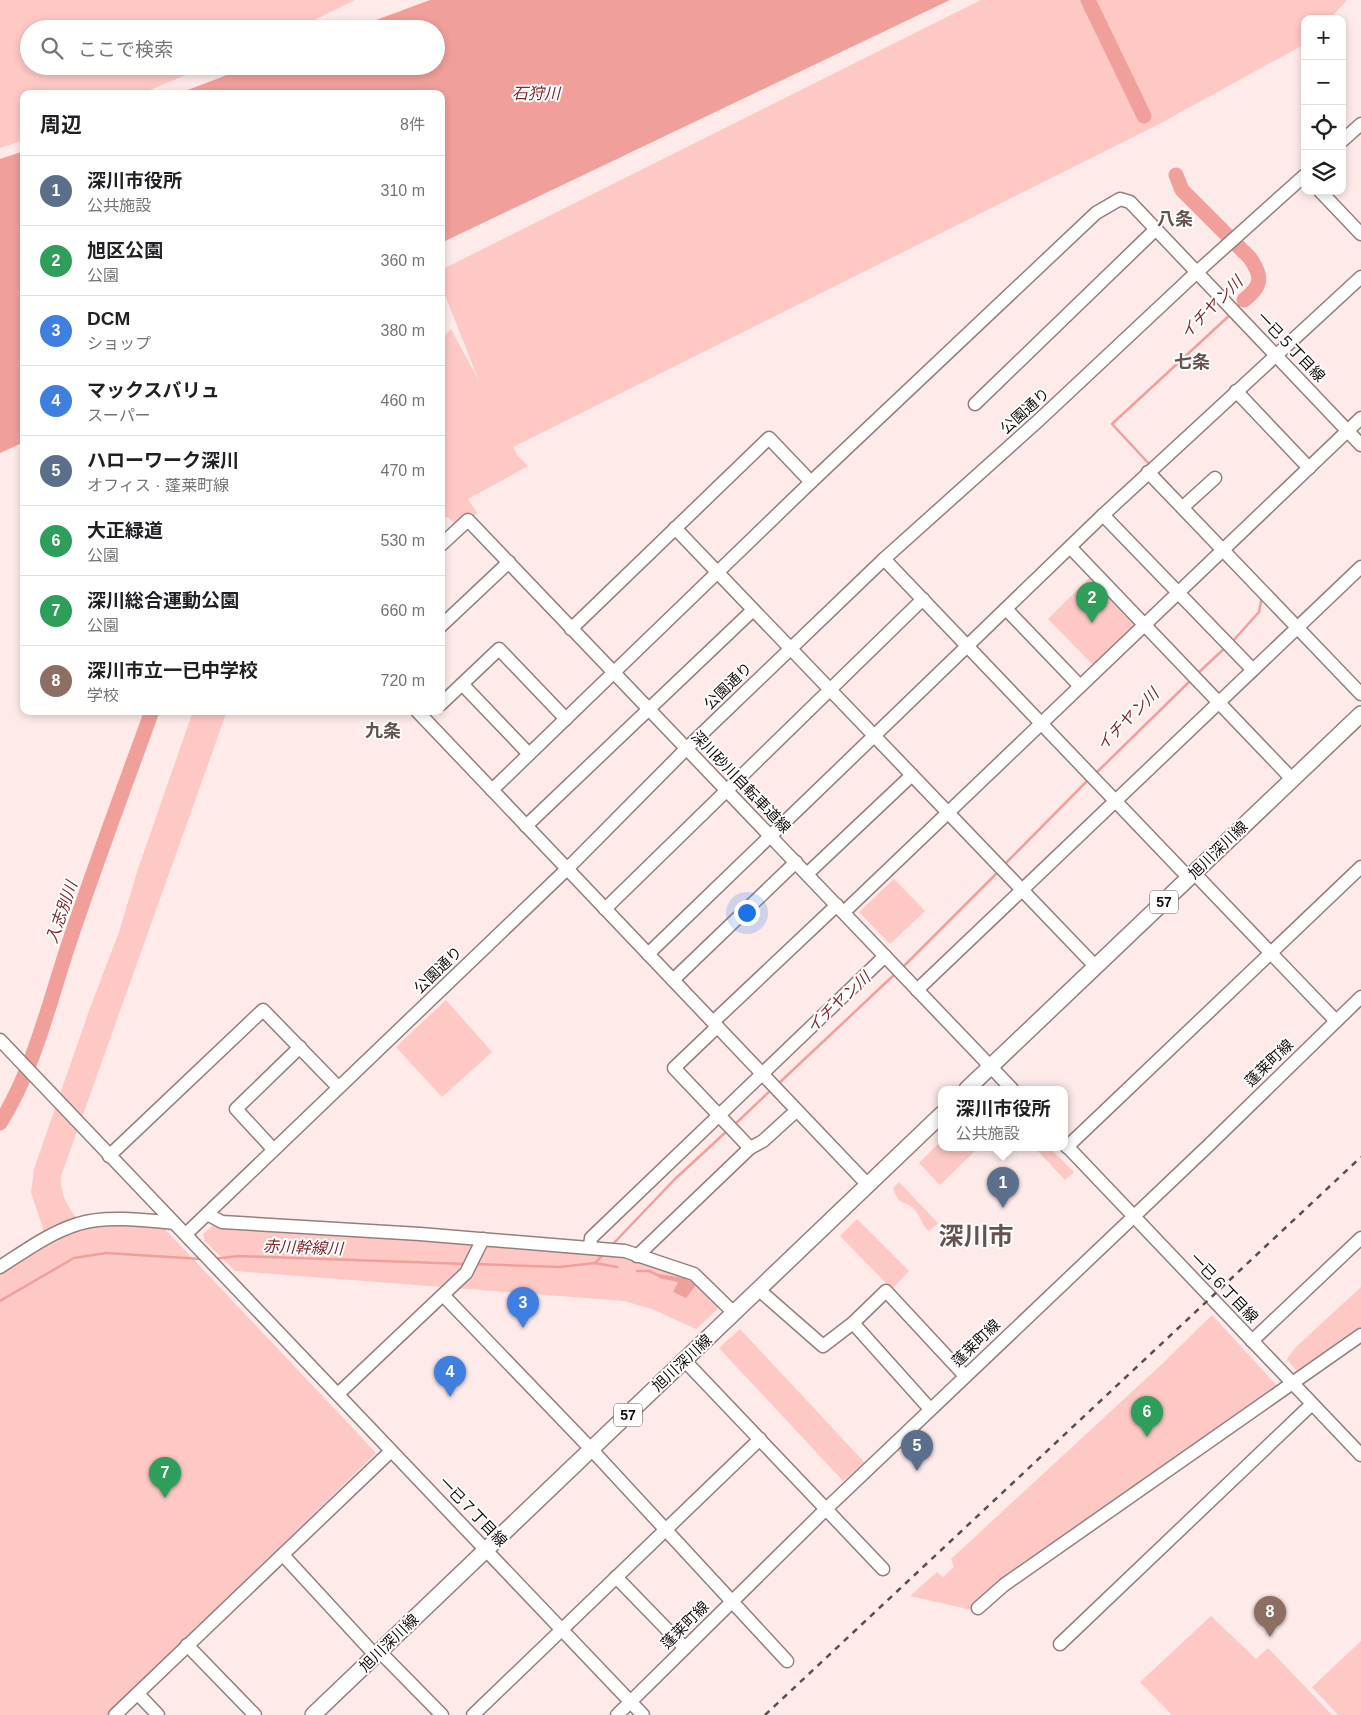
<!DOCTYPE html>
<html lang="ja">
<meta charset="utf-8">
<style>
:root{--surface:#fff;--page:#f6f6f6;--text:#202124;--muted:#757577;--line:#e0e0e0;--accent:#0d78a3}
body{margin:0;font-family:Arial,"Noto Sans JP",sans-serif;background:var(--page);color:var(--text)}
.controls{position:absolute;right:15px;top:15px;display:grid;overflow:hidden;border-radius:10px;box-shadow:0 2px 8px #0003}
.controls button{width:45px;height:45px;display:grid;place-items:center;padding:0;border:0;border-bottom:1px solid var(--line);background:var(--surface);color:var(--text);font:25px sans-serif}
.you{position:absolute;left:746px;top:912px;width:18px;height:18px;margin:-12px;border:4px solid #fff;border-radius:50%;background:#1a73e8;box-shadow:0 0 0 8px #1a73e833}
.badge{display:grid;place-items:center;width:32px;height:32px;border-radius:50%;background:var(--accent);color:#fff;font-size:16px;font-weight:700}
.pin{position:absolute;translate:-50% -41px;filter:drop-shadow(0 1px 2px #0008)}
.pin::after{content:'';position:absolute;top:26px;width:18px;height:15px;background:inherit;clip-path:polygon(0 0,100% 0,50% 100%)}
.popup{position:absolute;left:938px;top:1086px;width:130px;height:65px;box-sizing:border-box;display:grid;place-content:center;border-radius:10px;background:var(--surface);filter:drop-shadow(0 1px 4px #0005);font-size:16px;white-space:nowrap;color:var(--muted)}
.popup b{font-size:19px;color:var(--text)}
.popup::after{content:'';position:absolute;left:50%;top:100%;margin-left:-10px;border:10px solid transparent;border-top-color:var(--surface)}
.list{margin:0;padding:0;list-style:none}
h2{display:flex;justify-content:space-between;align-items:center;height:65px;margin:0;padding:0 20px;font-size:21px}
h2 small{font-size:16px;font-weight:400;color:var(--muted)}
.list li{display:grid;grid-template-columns:32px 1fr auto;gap:15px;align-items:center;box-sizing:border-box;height:70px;padding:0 20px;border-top:1px solid var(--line)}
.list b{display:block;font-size:19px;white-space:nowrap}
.list p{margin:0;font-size:16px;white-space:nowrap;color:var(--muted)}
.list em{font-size:16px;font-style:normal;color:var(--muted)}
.icon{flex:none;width:28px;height:28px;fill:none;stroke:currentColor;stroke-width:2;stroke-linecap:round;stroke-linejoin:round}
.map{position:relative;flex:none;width:1361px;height:1715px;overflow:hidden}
.search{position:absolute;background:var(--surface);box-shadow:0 2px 8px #0003;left:20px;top:20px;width:425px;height:55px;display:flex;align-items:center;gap:12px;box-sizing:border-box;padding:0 18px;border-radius:28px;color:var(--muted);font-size:19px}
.panel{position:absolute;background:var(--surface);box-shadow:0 2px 8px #0003;left:20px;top:90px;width:425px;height:625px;border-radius:10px}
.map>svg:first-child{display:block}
.green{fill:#fec8c5}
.water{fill:#f19f9b}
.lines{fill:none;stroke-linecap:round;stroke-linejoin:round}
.stream{stroke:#f19f9b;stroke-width:2.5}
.river{stroke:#f19f9b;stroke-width:15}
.minor-casing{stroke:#947f7e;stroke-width:15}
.major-casing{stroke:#947f7e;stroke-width:18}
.minor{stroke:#fff;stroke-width:12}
.major{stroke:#fff;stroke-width:15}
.rail{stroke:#594e4d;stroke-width:2.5;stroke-dasharray:6 6;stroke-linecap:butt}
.labels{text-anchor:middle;stroke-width:4;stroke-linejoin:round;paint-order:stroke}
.shield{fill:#fff;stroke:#5a5655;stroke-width:1}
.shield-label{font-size:14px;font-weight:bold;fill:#140d0c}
.street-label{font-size:15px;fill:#140d0c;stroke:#fff}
.water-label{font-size:16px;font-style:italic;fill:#85282b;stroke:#fff}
.quarter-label{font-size:18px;font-weight:bold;fill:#655251;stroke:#fff}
.town-label{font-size:25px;font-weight:bold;fill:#655251;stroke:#fff}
</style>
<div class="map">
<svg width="1361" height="1715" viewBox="0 0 1361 1715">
<rect width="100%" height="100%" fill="#fdeae9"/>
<!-- green -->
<g class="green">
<polygon points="0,0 355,0 296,29 29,29 29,66 208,66 140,94 24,94 24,140 0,148"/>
<polygon points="981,0 1347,0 1330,19 1305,19 1305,44 1161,123 513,447 517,455 528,466 468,499 477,513 458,527 448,517 441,518 441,340 451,329 479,381 441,285 441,270"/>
<polygon points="1090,577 1135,626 1094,666 1048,619"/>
<path d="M193 711H227L61 1176C60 1196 68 1207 80 1223L46 1238 31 1192 34 1169 90 1008 119 932 138 869Z"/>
<polygon points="894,879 925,911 890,944 859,912"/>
<polygon points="446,1000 492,1052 442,1097 396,1047"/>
<polygon points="942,1140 942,1147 979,1147 940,1185 919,1163"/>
<polygon points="1037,1147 1049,1147 1074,1172 1065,1180 1035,1148"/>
<path d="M899 1182 938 1223 929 1231C922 1226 921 1217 915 1210 904 1198 900 1209 893 1188Z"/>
<polygon points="857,1219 909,1271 892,1289 840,1236"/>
<polygon points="124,1224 162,1226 376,1453 109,1715 0,1715 0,1275 47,1243 83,1230"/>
<polygon points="215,1224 590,1252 646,1263 691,1275 721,1306 696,1329 652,1309 624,1301 235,1271 205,1241 203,1234"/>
<polygon points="1361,1287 1361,1331 1300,1375 1287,1359 1295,1348"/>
<polygon points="1212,1315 1281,1390 1003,1582 972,1610 910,1596 937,1572 943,1577 954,1567 951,1559 1162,1364"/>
<polygon points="740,1329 865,1463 843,1481 719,1348"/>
<polygon points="1211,1616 1256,1659 1268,1648 1332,1715 1172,1715 1140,1682"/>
<polygon points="1361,1641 1361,1715 1338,1715 1312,1687"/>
</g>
<!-- water -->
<g class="water">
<polygon points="430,0 950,0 441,243 441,94 177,94 251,66 436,66 436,29 352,29"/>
<polygon points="24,151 24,442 0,453 0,159"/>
<polygon points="659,1274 684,1278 694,1283 695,1286 686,1298 673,1292 678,1282 659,1278"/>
</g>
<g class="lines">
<!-- stream -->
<g class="stream">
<polyline points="1236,309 1244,300"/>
<polyline points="1151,466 1112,424 1231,314"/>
<polyline points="1157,472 1179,495"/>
<polyline points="1232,642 1259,612 1262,596"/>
<polyline points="1197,674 1226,647"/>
<polyline points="1095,774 1191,680"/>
<polyline points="1003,866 1089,779"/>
<polyline points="901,969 998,872"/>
<polyline points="777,1085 895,974"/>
<polyline points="733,1126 771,1090"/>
<polyline points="612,1245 675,1179 727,1131"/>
<polyline points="214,1259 238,1256 466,1264"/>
<polyline points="595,1263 603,1255"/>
<polyline points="476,1264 560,1267 595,1263 617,1267"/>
<polyline points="637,1271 649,1271 662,1277"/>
<polyline points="0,1301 74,1258 106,1253 201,1259"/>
</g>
<!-- river -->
<g class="river">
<polyline points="1088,0 1144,116"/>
<path d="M1176 175 1182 190 1250 258C1263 277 1262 286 1244 300"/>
<path d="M0 1123C34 1069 49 1003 69 943 95 865 124 788 152 711"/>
</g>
<!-- minor casing -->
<g class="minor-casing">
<g id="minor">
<polyline points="1342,141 1361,124"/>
<polyline points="1320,191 1361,234"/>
<polyline points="1236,391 1309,468"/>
<polyline points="975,404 1156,229"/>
<polyline points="1148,472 1361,694"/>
<polyline points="1183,507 1215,478"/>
<polyline points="1103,515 1253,670"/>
<polyline points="675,528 1096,967"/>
<polyline points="441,545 468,520 1012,1089"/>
<polyline points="1070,547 1292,779"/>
<polyline points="884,559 1189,878"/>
<polyline points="1007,610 1080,686"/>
<polyline points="441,626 509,562"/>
<polyline points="571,629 769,438 811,482"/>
<polyline points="462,684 529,754"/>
<polyline points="441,704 499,649 566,719"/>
<polyline points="417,711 868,1185"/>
<polyline points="492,790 811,482 1096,213 1120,199 1130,202 1361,445"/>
<polyline points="526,826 753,610"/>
<polyline points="1194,873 1336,1021"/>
<polyline points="807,874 912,775"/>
<polyline points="605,909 923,599"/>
<polyline points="844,912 1361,418"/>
<polyline points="648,954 1103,515 1361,277"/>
<polyline points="673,980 796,862"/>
<polyline points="917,990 1361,567"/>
<polyline points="713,1022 837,905"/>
<polyline points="717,1027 674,1068 750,1148"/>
<polyline points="0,1040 643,1715"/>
<polyline points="1064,1143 1361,1455"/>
<polyline points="1067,1147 1361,867"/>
<polyline points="273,1149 236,1109 300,1047"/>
<polyline points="109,1156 263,1010 338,1087"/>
<polyline points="207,1214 222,1222 420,1234 625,1251 694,1274 734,1313"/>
<polyline points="186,1234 567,869 686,749 884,559 1039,420 1197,272 1305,175"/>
<polyline points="590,1247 591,1238 885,956"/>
<polyline points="637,1256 750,1148 763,1141 796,1111"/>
<path d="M0 1267C25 1251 49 1233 78 1224 104 1215 147 1220 174 1223"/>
<polyline points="759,1290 823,1346 853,1323 930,1409"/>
<polyline points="443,1295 591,1449 787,1661"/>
<polyline points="853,1323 886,1291 965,1376"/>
<polyline points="1252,1341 1361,1238"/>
<polyline points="685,1361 883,1569"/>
<polyline points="338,1394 466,1273 483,1239"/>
<polyline points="283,1555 376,1656"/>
<polyline points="616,1577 685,1648"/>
<polyline points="978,1608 1004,1585 1361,1335"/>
<polyline points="1060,1644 1312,1404"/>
<polyline points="187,1645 255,1715"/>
<polyline points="380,1652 442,1715"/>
<polyline points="138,1694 158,1715"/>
<polyline points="115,1715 391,1451"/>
<polyline points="473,1715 760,1439"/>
<polyline points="617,1715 825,1510 1209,1145 1361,997"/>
</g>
</g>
<!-- major casing -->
<g class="major-casing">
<g id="major">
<polyline points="967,1089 1361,714"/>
<polyline points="313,1715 942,1114"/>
</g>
</g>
<!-- minor -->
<use href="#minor" class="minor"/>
<!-- major -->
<use href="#major" class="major"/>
<!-- rail -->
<polyline class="rail" points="765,1715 1361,1157"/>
</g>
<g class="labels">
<!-- shield labels -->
<g class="shield">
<rect x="1150" y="890.5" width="28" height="23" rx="4"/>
<rect x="614" y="1403.5" width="28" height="23" rx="4"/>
</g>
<g class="shield-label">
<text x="1164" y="907">57</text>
<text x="628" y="1420">57</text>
</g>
<!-- street labels -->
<g class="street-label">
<text transform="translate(1291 347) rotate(46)" y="5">一已５丁目線</text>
<text transform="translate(1025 411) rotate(-42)" y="5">公園通り</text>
<text transform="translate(728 686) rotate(-44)" y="5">公園通り</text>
<text transform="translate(741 782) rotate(46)" y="5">深川砂川自転車道線</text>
<text transform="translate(1218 850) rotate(-44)" y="5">旭川深川線</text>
<text transform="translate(438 970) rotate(-44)" y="5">公園通り</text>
<text transform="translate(1269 1063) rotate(-44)" y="5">蓬莱町線</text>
<text transform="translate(1224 1288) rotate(46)" y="5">一已６丁目線</text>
<text transform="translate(976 1343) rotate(-44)" y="5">蓬莱町線</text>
<text transform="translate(682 1363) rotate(-43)" y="5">旭川深川線</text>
<text transform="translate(473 1512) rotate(46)" y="5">一已７丁目線</text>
<text transform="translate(685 1625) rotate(-45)" y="5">蓬莱町線</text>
<text transform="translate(389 1643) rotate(-44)" y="5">旭川深川線</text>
</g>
<!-- water labels -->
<g class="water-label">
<text x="536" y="99">石狩川</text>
<text transform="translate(1211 307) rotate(-45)" y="6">イチヤン川</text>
<text transform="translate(1127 719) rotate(-45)" y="6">イチヤン川</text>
<text transform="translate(61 912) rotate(-71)" y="6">入志別川</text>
<text transform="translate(838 1002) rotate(-43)" y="6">イチヤン川</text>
<text transform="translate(303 1247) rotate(2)" y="6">赤川幹線川</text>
</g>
<!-- quarter labels -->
<g class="quarter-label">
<text x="1175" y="225">八条</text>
<text x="1192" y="368">七条</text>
<text x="383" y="737">九条</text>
</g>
<!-- town labels -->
<g class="town-label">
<text x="976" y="1245">深川市</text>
</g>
</g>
</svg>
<div class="controls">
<button>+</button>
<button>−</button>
<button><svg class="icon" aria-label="locate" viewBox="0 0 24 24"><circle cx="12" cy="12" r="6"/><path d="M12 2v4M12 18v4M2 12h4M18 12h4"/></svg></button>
<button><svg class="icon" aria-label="layers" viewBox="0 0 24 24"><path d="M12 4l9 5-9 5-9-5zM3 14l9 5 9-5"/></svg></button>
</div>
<div class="you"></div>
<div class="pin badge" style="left:1003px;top:1208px;background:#5c6f8a">1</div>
<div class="popup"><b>深川市役所</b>公共施設</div>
<div class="pin badge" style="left:1092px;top:623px;background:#2e9e5b">2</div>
<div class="pin badge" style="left:523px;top:1328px;background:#3f7fe0">3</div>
<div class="pin badge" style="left:450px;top:1397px;background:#3f7fe0">4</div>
<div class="pin badge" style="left:917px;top:1471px;background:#5c6f8a">5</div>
<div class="pin badge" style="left:1147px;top:1437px;background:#2e9e5b">6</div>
<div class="pin badge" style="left:165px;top:1498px;background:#2e9e5b">7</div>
<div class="pin badge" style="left:1270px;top:1637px;background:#8d6e63">8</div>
<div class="search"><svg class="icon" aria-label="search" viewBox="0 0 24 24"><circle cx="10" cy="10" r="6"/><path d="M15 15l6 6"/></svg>ここで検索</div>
<section class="panel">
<h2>周辺<small>8件</small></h2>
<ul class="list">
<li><span class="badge" style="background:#5c6f8a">1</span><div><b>深川市役所</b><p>公共施設</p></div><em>310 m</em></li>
<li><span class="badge" style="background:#2e9e5b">2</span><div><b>旭区公園</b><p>公園</p></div><em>360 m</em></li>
<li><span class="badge" style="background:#3f7fe0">3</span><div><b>DCM</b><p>ショップ</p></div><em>380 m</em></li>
<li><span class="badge" style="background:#3f7fe0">4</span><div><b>マックスバリュ</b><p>スーパー</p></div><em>460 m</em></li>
<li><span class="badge" style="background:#5c6f8a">5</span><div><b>ハローワーク深川</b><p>オフィス · 蓬莱町線</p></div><em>470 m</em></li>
<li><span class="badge" style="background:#2e9e5b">6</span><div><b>大正緑道</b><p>公園</p></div><em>530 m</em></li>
<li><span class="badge" style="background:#2e9e5b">7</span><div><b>深川総合運動公園</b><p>公園</p></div><em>660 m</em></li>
<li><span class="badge" style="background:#8d6e63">8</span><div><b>深川市立一已中学校</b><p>学校</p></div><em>720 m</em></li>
</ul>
</section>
</div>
